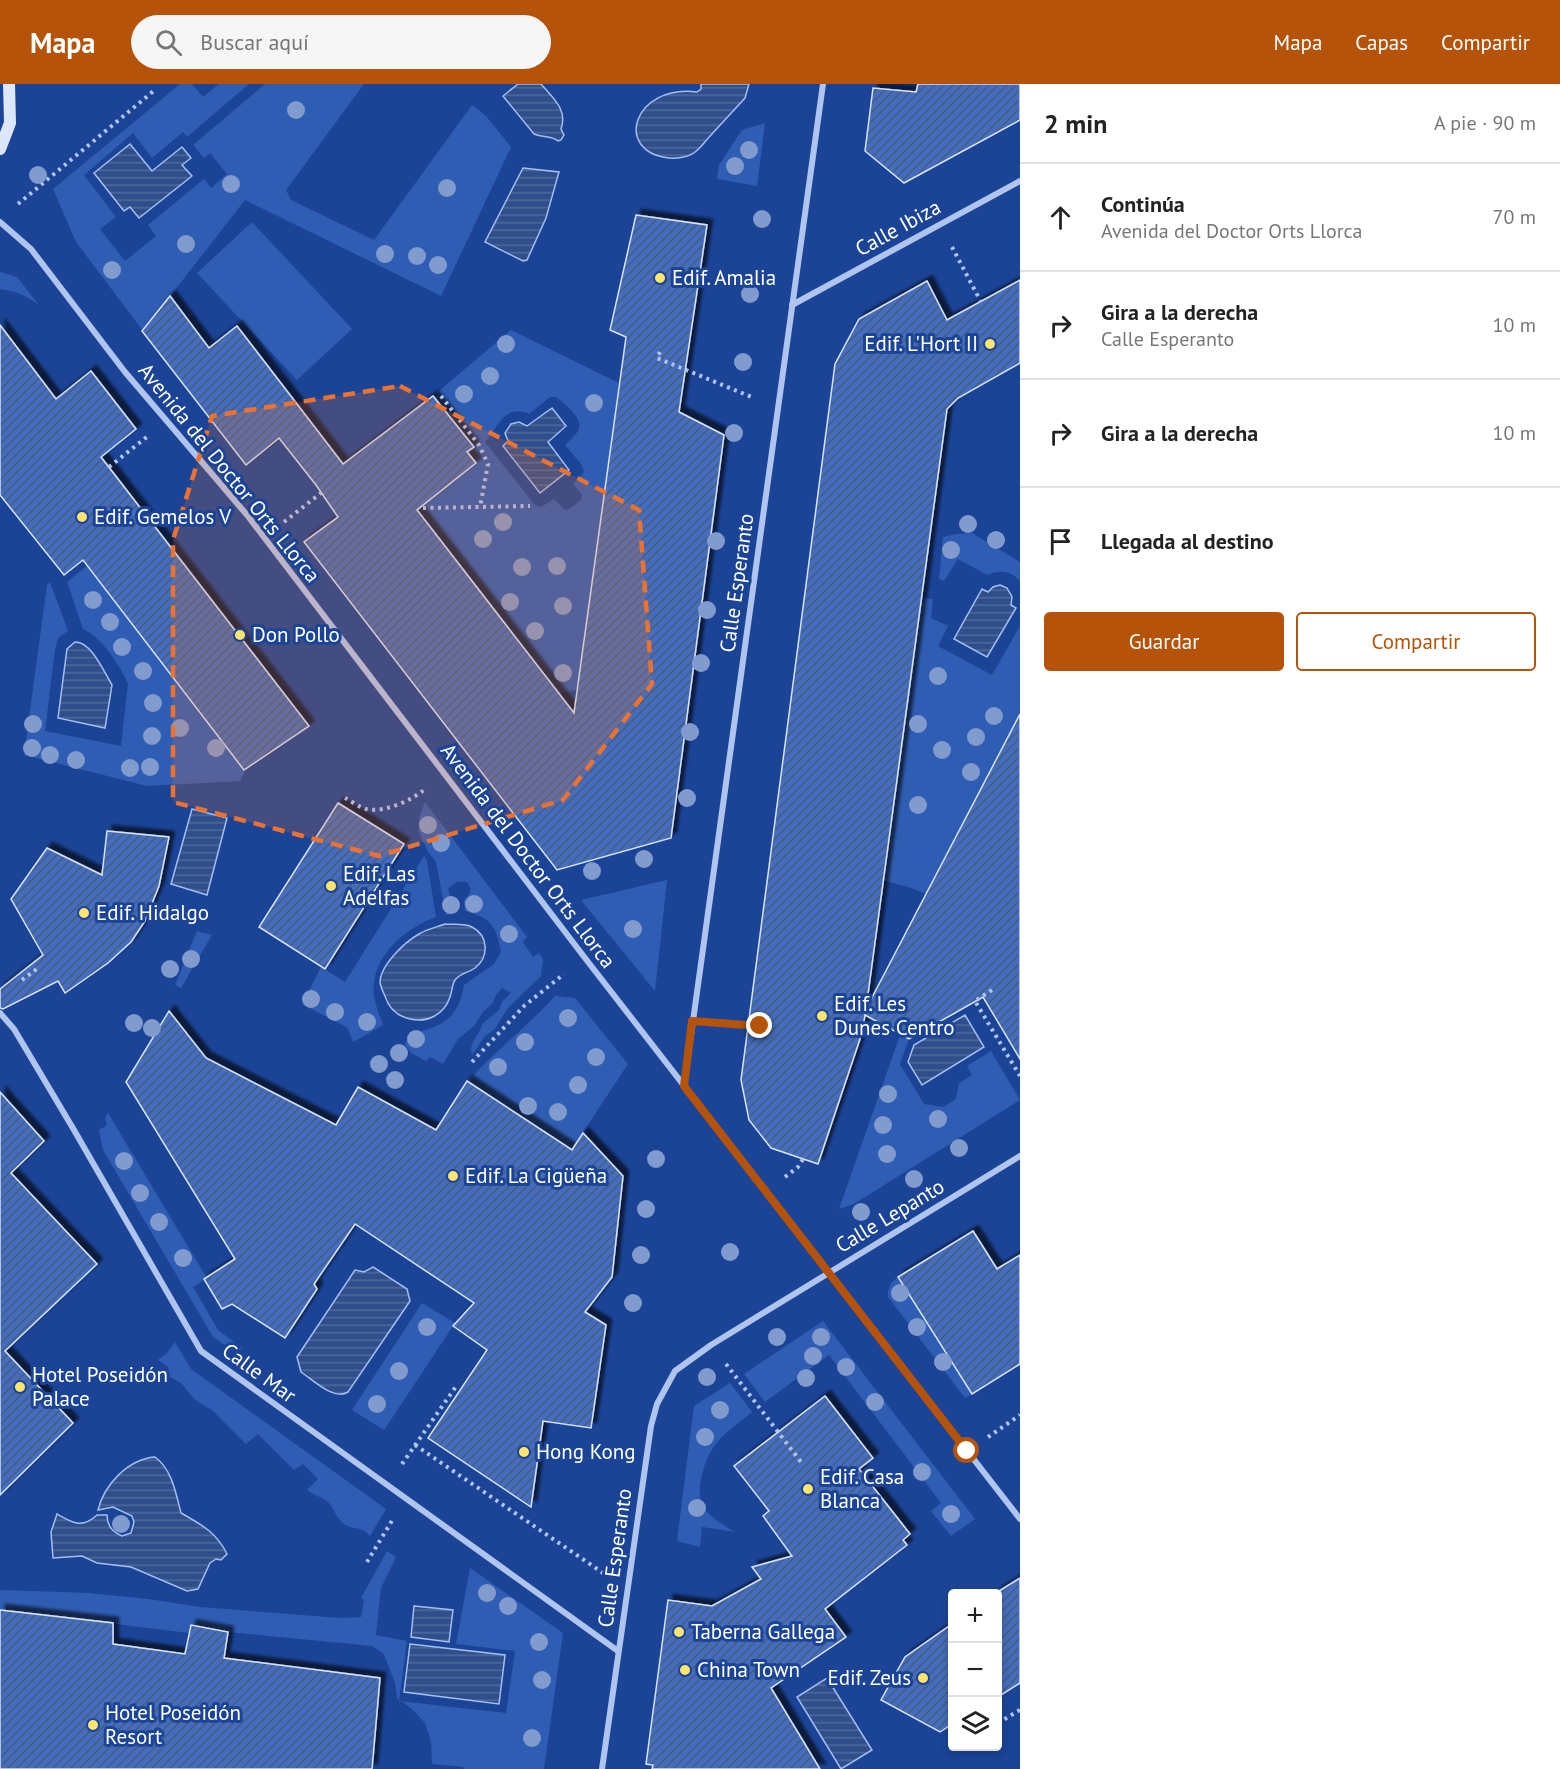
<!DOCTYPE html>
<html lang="es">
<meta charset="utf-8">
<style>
:root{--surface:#fff;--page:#f6f6f6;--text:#222;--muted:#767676;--line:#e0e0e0;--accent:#b45309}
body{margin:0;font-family:"PT Sans",sans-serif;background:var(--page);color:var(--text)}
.controls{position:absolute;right:18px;bottom:18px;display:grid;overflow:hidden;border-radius:6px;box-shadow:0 3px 9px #0003}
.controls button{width:54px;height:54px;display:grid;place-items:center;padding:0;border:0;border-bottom:2px solid var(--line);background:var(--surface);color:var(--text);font:30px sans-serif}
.stop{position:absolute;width:18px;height:18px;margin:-14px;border:4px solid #b45309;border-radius:50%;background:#fff}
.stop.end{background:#b45309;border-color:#fff;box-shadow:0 2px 6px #0008}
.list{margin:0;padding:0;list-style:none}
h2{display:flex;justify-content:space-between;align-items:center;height:78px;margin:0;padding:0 24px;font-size:26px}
h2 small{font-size:20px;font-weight:400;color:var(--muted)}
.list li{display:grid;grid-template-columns:39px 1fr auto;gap:18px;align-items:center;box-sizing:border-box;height:108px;padding:0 24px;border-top:2px solid var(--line)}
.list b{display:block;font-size:22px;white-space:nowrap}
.list p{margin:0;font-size:20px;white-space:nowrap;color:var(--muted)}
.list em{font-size:20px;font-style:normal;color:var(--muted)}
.actions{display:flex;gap:12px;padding:18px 24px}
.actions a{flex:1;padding:14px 0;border:2px solid var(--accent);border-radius:6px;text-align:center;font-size:21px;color:var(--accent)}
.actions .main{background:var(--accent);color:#fff}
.icon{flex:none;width:33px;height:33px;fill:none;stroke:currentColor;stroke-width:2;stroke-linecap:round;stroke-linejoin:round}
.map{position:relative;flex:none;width:1020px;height:1685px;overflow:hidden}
header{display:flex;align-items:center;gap:36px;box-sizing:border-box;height:84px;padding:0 30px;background:var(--accent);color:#fff}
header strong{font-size:28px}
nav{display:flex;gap:33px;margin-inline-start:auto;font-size:21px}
.search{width:420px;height:54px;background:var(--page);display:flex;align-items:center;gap:15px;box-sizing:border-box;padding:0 21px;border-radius:33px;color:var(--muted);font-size:22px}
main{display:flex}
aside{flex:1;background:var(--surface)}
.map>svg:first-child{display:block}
.green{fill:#2f5db4;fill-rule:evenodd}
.water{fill:url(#water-rules);stroke:#a2bff2;stroke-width:1.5}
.building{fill:url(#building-hatch);stroke:#d6e3fb;stroke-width:1.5;filter:url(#shadow)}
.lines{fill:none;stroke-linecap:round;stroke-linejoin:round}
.path{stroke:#afc5f0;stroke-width:4;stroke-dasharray:3 4.5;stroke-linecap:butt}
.street{stroke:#afc5f0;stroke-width:6}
.secondary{stroke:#dde7fb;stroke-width:12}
.tree{fill:#829bce}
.route{stroke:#b45309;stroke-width:8}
.marked{fill:#eb7230;fill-opacity:0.2;stroke:#eb7230;stroke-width:4.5;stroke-dasharray:12 8;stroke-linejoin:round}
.poi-dot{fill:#ffe46e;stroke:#1b4497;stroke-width:2}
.labels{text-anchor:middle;stroke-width:6;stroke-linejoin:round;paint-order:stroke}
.street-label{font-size:21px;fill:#fff;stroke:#1b4497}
.poi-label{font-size:21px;fill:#fff;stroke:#1b4497;text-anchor:start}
</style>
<header>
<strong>Mapa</strong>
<div class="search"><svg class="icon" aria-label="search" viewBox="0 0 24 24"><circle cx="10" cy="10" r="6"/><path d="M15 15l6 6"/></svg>Buscar aquí</div>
<nav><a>Mapa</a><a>Capas</a><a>Compartir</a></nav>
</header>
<main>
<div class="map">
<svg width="1020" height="1685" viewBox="0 0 1020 1685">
<defs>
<pattern id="water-rules" width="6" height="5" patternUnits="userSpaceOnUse" patternTransform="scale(1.5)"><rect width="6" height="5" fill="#304e8c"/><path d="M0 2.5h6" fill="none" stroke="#4f699d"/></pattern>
<pattern id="building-hatch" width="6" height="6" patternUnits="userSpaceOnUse" patternTransform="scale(1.5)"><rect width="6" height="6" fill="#446dbd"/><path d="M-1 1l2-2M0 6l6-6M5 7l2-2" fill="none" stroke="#485b7f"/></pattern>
<filter id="shadow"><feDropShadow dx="5.5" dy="-5.5" stdDeviation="1.5" flood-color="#0009"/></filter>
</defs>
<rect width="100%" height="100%" fill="#1b4497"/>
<!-- green -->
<g class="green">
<polygon points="180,0 192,0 203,13 219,0 249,0 187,53 183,48 152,74 133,49 84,91 116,133 100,145 125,177 156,152 148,141 204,95 211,104 227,90 210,69 204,74 193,61 265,0 364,0 286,106 291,116 374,156 472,21 486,32 511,63 441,212 245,116 143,247 76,158 53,105"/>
<polygon points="765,39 757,102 717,95 719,81 742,46"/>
<polygon points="252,138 352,245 297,296 197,189"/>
<path d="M0 188 17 193 39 221C27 212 15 207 0 205Z"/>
<path d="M511 246 619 299 578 605 559 610 413 422 476 379 467 368 474 363 433 312ZM550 313H556C564 319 585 335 578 347 575 352 569 357 565 361L581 380 584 388 573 400 582 411 581 416 568 426H565L554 415 541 423 535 421 485 358C498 344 504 319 529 330Z"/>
<path d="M972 449 1020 478V497C1010 486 1001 486 987 491L958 475 944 497 939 495 943 453 956 450Z"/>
<path d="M87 482 245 687 240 697 147 702 24 671 47 501 50 498 68 547 58 554 55 565 45 647 121 662 128 600C122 584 100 551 83 545L67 498Z"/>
<polygon points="921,514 933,515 931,534 948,542 938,562 992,591 1020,542 1020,630 938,786 947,819 909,803 885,797 889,752"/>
<path d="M425 718 527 853 523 858 533 873 539 869 543 875 541 892 507 925 495 945 485 952 472 971C468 957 480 952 482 940L499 926 502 918 511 909 502 904 496 911 492 920 483 928 474 942 458 955 443 980 430 973 426 977 411 969 405 960 410 950C441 943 459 935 464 901L494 880 501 868C496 842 492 834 465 827L464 816 469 811 471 805 467 798C458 797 454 798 448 805L450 812 457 815V829L446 831 436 778 428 768 419 748V734Z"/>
<path d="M424 772 427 777 436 833C408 843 377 868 374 899 372 913 378 927 383 941L353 958 348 944 302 920 321 883 345 898Z"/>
<polygon points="667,796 655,907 581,816"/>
<polygon points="197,847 212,851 181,904 175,901"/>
<path d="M555 912 575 914 628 980 572 1065 468 997C495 967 528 942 555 912Z"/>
<polygon points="900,951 909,955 900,980 924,1020 943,1023 956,1015 959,999 972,991 967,982 991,967 1020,1016 854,1120 839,1125"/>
<polygon points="108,1029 207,1194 193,1203 218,1246 242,1264 238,1270 213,1253 103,1066 99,1046 107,1041 105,1034"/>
<path d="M898 1193 972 1310 965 1314 888 1213C887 1204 891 1198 898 1193Z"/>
<polygon points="422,1219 455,1239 384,1346 352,1326"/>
<polygon points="823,1237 975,1435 951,1452 931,1427 941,1419 829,1271 765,1318 744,1290"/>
<path d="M175 1258 191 1285 386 1425 370 1452C361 1442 355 1446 345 1441 336 1435 335 1425 328 1418 322 1413 313 1411 307 1406L318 1395 303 1380 294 1386 258 1350 246 1360 212 1326 195 1316 181 1299 170 1293 168 1283 158 1276 166 1270Z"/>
<path d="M730 1299 752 1328C724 1351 709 1358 701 1395 699 1405 699 1418 705 1426 713 1435 725 1442 735 1448L702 1443 700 1463 677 1457 694 1322Z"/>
<polygon points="387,1467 396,1473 381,1504 376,1551 407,1557 399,1617 506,1629 515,1567 456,1560 470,1484 563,1549 544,1685 464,1685 463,1683 432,1680 431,1657 425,1639 412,1625 397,1614 395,1599 384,1570 372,1562 228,1548 191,1541 189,1549 0,1526 0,1506 89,1509 148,1515 200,1523 341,1534 361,1533 364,1516 361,1514"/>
</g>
<!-- water -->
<g class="water">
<path d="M518 0H541C553 14 568 26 561 45L564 51 561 56 558 57C550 51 543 54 534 50L503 12Z"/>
<path d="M701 0H749L745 14C734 26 722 39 711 51 706 56 701 64 695 68 689 73 676 75 669 74 613 68 633 0 697 8L701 5Z"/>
<polygon points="130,60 152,87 182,63 191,74 182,81 192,92 139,134 130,123 124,127 94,89"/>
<polygon points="523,84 559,88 546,134 527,176 523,177 485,158"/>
<polygon points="552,324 566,342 548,358 569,386 540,409 503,362 508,357 505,349 511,340 519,338 527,342"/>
<polygon points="1000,501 1007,504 1012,513 1011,521 1016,524 987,573 954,555 982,505 988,508 993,503"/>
<path d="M75 558C91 557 104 588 112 601L105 644 58 634 67 565Z"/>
<polygon points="192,725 227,734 207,811 171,800"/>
<path d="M445 840C453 841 465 839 472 843 489 852 489 873 475 884 468 889 460 889 455 896 452 900 452 908 450 913 444 931 427 939 410 935 397 932 389 925 385 912 383 908 381 903 380 899 380 881 405 858 419 850 427 845 437 843 445 840Z"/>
<polygon points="965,931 984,963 922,1001 908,978 914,961"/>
<path d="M373 1183 407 1205 410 1217 348 1308C334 1317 313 1296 301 1288L297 1273 355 1186 364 1188Z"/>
<path d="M155 1373C172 1385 176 1410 181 1429 202 1441 216 1448 227 1470L221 1476 216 1475 210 1479 198 1505 187 1507 131 1483 97 1479 82 1472 53 1474 51 1448 57 1430C73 1439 82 1445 97 1431H107C107 1442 112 1448 122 1452L131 1449 134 1438 132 1432 113 1423 98 1426C104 1401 128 1375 155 1373Z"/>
<polygon points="414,1522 453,1526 449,1558 411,1553"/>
<polygon points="410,1560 505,1571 499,1620 404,1608"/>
<polygon points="827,1594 872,1666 841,1685 797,1613"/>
</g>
<!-- building -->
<g class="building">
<polygon points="918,0 1020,0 1020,36 904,99 865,67 873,4 916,8"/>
<polygon points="636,131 707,141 679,328 724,351 671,754 557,786 304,458 338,433 316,401 279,354 246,381 142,247 170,212 209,264 237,242 343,380 433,312 474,363 467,368 476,379 417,426 574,629 626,253 610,246"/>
<polygon points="1020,196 1020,279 958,314 947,325 866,925 1020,630 1020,975 983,913 909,955 865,931 862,949 818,1080 771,1064 749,1036 741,996 835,280 859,235 927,197 947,236"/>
<polygon points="0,241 56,315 91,287 136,345 101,373 309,642 244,686 83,476 64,491 0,411"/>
<polygon points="338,719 404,760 325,885 259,843"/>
<polygon points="107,747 169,753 159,802 145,837 131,858 108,879 65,909 58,897 3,925 0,924 0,905 43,871 11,815 47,764 102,791"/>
<polygon points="169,927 206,974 336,1041 358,1003 436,1046 467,997 572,1066 583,1049 623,1092 612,1193 585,1228 606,1241 591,1344 543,1337 531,1423 428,1354 487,1266 453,1242 474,1219 355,1140 314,1200 317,1205 285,1254 232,1220 222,1225 204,1195 235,1175 126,998"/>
<polygon points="0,1008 44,1057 11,1089 97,1180 5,1267 73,1339 0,1411"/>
<polygon points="973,1147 997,1185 1020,1171 1020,1280 972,1310 898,1193"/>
<polygon points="825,1312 873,1374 859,1385 910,1450 903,1456 907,1461 825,1525 846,1553 771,1604 820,1685 652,1685 653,1681 646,1680 668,1516 712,1522 761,1495 752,1483 792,1472 763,1432 769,1427 734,1382"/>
<polygon points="1020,1494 1020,1599 998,1613 996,1509"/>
<polygon points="0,1526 113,1539 113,1560 185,1570 191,1541 228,1548 224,1574 380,1594 372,1685 0,1685"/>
<polygon points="952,1540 952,1640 940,1648 881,1616 905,1573"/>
</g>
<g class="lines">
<!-- path -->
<g class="path">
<polyline points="18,120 156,5"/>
<polyline points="952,163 981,218"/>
<polyline points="660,268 657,274 754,314"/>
<polyline points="441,312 479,361 488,380 480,423"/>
<polyline points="109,383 148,352"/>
<polyline points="423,424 530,422"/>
<polyline points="284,438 321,409"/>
<path d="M345 714C351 717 359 723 366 725 384 729 410 717 424 706"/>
<polyline points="22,896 38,884"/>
<polyline points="992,906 975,917 1020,992"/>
<polyline points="719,939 760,942"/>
<polyline points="472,978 524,922 564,890"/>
<polyline points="785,1093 798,1083 803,1075"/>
<polyline points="726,1280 801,1378"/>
<polyline points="988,1353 1020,1331"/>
<polyline points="415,1361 606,1491"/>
<polyline points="402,1380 457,1301"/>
<polyline points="367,1478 393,1435"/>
<polyline points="998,1639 1020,1626"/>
</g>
<!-- street -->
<g class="street">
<polyline points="0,138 31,165 125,288 247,431 585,874 1020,1435"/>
<polyline points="792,221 1020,97"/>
<polyline points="0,929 14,945 74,1046 201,1267 618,1567"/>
<polyline points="684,1002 823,0"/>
<polyline points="602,1685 651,1342 657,1320 675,1287 711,1261 1020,1072"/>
</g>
<!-- secondary -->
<polyline class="secondary" points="0,65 10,39 9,0"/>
</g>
<!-- trees -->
<g class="tree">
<circle cx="296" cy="26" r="9"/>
<circle cx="749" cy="66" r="9"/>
<circle cx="735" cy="82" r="9"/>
<circle cx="38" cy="91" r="9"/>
<circle cx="231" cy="100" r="9"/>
<circle cx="447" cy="104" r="9"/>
<circle cx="762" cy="135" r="9"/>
<circle cx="186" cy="160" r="9"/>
<circle cx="385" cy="170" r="9"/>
<circle cx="417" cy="172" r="9"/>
<circle cx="438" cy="181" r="9"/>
<circle cx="112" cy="186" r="9"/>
<circle cx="750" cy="210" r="9"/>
<circle cx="506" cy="260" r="9"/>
<circle cx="743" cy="278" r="9"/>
<circle cx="490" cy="292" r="9"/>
<circle cx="464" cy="310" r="9"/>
<circle cx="594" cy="319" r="9"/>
<circle cx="734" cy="349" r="9"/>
<circle cx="503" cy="438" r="9"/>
<circle cx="968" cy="440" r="9"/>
<circle cx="483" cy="455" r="9"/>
<circle cx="996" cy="456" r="9"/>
<circle cx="716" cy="457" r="9"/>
<circle cx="951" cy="466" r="9"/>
<circle cx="557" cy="482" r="9"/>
<circle cx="522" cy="483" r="9"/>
<circle cx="93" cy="516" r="9"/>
<circle cx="510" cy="518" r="9"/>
<circle cx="563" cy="522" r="9"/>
<circle cx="707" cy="526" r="9"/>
<circle cx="110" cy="538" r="9"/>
<circle cx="535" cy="547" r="9"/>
<circle cx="122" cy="563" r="9"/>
<circle cx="701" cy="579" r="9"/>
<circle cx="143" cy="587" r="9"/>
<circle cx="563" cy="589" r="9"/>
<circle cx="938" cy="592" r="9"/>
<circle cx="153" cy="619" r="9"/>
<circle cx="994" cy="632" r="9"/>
<circle cx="33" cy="640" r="9"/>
<circle cx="918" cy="640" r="9"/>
<circle cx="180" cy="644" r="9"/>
<circle cx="690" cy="648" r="9"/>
<circle cx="152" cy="652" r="9"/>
<circle cx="976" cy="653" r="9"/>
<circle cx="32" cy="664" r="9"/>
<circle cx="216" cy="664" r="9"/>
<circle cx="942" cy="666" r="9"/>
<circle cx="50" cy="671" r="9"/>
<circle cx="76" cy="676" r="9"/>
<circle cx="150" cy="683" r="9"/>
<circle cx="130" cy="684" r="9"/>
<circle cx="971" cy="688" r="9"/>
<circle cx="687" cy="714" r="9"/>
<circle cx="918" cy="721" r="9"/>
<circle cx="428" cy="741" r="9"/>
<circle cx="441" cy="759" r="9"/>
<circle cx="644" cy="775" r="9"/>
<circle cx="592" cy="787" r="9"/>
<circle cx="474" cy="820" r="9"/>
<circle cx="451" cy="821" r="9"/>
<circle cx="633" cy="845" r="9"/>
<circle cx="509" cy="850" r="9"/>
<circle cx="191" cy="875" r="9"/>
<circle cx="170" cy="885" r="9"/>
<circle cx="311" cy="915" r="9"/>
<circle cx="335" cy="928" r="9"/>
<circle cx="568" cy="934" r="9"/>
<circle cx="367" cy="938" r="9"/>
<circle cx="134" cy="939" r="9"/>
<circle cx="152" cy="944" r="9"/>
<circle cx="416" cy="955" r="9"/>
<circle cx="525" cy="958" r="9"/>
<circle cx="399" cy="969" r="9"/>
<circle cx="596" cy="973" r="9"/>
<circle cx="379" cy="980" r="9"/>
<circle cx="498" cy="983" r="9"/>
<circle cx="395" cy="996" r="9"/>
<circle cx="578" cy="1001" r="9"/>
<circle cx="888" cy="1010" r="9"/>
<circle cx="528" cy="1022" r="9"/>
<circle cx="558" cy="1028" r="9"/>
<circle cx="938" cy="1035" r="9"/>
<circle cx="883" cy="1041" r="9"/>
<circle cx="959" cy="1064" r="9"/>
<circle cx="887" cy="1070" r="9"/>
<circle cx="656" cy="1075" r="9"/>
<circle cx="124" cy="1077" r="9"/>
<circle cx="914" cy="1095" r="9"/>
<circle cx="140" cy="1109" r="9"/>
<circle cx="646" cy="1125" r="9"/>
<circle cx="861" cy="1128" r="9"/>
<circle cx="159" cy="1138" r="9"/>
<circle cx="730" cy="1168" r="9"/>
<circle cx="641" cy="1171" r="9"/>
<circle cx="183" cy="1174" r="9"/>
<circle cx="900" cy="1209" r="9"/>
<circle cx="633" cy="1219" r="9"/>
<circle cx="427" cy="1243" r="9"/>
<circle cx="917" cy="1243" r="9"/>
<circle cx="777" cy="1253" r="9"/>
<circle cx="821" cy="1253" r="9"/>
<circle cx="813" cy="1272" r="9"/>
<circle cx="943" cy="1278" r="9"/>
<circle cx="846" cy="1283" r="9"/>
<circle cx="399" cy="1287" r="9"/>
<circle cx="707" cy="1293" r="9"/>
<circle cx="806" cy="1294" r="9"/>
<circle cx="875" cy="1318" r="9"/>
<circle cx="377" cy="1320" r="9"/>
<circle cx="720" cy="1326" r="9"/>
<circle cx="705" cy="1353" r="9"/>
<circle cx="922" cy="1388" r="9"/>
<circle cx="697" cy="1424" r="9"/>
<circle cx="951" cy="1430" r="9"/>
<circle cx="121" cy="1440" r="9"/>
<circle cx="487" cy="1509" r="9"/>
<circle cx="508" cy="1522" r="9"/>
<circle cx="539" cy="1558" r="9"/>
<circle cx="542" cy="1596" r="9"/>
<circle cx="532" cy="1654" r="9"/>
</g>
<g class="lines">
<!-- route -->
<polyline class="route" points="760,942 692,937 684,1002 967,1367"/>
</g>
<!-- marked area -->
<path class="marked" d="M400 302 639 426 652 600 563 716 379 772 173 718V456L212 332Z"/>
<!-- markers -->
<g class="poi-dot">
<circle cx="660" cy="194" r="6"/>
<circle cx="990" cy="260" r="6"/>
<circle cx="82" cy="433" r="6"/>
<circle cx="240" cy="551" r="6"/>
<circle cx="331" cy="802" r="6"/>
<circle cx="84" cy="829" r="6"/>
<circle cx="822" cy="932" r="6"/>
<circle cx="453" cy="1092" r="6"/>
<circle cx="20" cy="1303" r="6"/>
<circle cx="524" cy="1368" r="6"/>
<circle cx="808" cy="1405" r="6"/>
<circle cx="679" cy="1548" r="6"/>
<circle cx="685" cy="1586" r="6"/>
<circle cx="923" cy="1594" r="6"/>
<circle cx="93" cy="1641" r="6"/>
</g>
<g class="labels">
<!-- street labels -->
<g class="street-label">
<text transform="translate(898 144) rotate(-29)" y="7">Calle Ibiza</text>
<text transform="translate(229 389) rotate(51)" y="7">Avenida del Doctor Orts Llorca</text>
<text transform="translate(737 499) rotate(-82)" y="7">Calle Esperanto</text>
<text transform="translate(528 772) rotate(53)" y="7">Avenida del Doctor Orts Llorca</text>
<text transform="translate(890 1132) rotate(-31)" y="7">Calle Lepanto</text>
<text transform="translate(259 1289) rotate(36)" y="7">Calle Mar</text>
<text transform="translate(615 1474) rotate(-82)" y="7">Calle Esperanto</text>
</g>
<!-- poi labels -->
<g class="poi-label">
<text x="672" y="201">Edif. Amalia</text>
<text x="978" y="267" text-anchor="end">Edif. L'Hort II</text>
<text x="94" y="440">Edif. Gemelos V</text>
<text x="252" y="558">Don Pollo</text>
<text x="343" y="797">Edif. Las<tspan x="343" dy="24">Adelfas</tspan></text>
<text x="96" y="836">Edif. Hidalgo</text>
<text x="834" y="927">Edif. Les<tspan x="834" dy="24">Dunes Centro</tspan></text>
<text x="465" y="1099">Edif. La Cigüeña</text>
<text x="32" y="1298">Hotel Poseidón<tspan x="32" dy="24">Palace</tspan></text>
<text x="536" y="1375">Hong Kong</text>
<text x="820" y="1400">Edif. Casa<tspan x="820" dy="24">Blanca</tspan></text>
<text x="691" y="1555">Taberna Gallega</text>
<text x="697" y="1593">China Town</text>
<text x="911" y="1601" text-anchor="end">Edif. Zeus</text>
<text x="105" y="1636">Hotel Poseidón<tspan x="105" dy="24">Resort</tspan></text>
</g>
</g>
</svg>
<div class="controls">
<button>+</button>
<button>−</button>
<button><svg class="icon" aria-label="layers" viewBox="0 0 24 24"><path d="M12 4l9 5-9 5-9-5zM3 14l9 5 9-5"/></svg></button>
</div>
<div class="stop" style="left:967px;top:1367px"></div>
<div class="stop end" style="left:760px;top:942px"></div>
</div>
<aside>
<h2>2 min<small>A pie · 90 m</small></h2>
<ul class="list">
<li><svg class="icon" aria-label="ahead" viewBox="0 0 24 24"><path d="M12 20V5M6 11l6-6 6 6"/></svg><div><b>Continúa</b><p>Avenida del Doctor Orts Llorca</p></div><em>70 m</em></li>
<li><svg class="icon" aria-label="right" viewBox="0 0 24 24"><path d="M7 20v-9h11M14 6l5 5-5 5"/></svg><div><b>Gira a la derecha</b><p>Calle Esperanto</p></div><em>10 m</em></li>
<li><svg class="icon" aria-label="right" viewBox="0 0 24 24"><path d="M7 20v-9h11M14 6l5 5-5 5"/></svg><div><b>Gira a la derecha</b></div><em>10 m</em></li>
<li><svg class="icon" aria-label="arrive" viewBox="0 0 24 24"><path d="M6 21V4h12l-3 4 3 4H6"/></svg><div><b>Llegada al destino</b></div></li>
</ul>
<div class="actions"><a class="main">Guardar</a><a>Compartir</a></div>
</aside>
</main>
